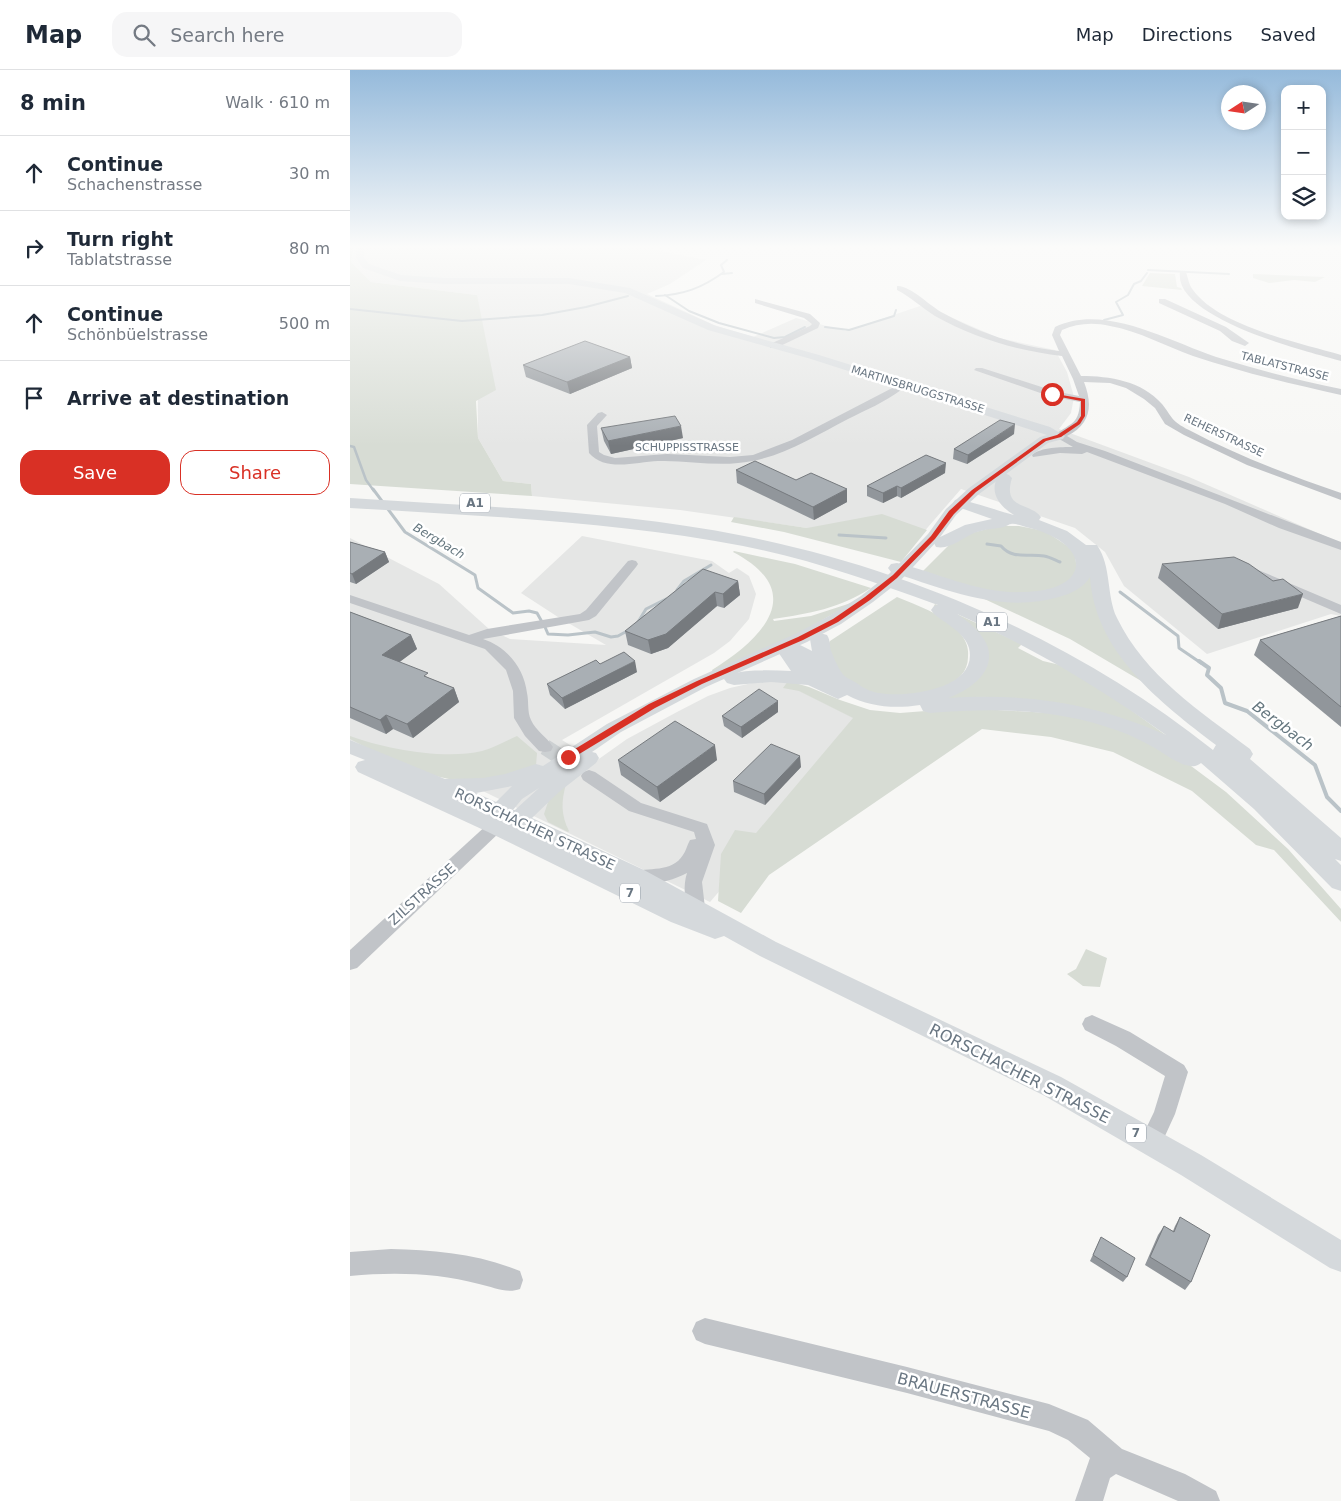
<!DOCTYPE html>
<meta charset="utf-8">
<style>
:root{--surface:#fff;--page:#f6f6f7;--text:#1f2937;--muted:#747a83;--line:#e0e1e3;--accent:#d93025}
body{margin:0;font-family:"DejaVu Sans",sans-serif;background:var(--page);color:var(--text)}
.controls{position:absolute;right:15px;top:15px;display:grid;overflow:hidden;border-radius:10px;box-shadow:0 2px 8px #0003}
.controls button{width:45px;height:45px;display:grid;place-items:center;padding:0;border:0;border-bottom:1px solid var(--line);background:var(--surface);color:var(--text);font:25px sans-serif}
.compass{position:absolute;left:871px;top:15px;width:45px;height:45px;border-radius:50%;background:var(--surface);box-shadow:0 2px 8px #0003;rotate:258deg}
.stop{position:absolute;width:15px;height:15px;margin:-11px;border:4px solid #d93025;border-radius:50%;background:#fff}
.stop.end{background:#d93025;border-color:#fff;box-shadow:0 1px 5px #0008}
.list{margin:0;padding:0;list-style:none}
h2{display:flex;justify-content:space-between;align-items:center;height:65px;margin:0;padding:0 20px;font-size:21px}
h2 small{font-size:16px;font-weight:400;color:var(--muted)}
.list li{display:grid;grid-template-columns:32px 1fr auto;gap:15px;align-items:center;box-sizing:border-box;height:75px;padding:0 20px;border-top:1px solid var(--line)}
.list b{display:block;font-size:19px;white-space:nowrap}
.list p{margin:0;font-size:16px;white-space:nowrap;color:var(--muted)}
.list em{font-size:16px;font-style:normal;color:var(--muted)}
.actions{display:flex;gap:10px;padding:15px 20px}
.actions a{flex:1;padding:11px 0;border:1px solid var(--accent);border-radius:15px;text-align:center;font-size:18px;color:var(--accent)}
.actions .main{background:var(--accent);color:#fff}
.icon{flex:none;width:28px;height:28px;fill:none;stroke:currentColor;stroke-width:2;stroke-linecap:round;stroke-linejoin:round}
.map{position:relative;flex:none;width:991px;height:1431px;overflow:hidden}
header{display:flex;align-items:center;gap:30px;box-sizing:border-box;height:70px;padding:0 25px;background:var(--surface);border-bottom:1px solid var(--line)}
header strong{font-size:24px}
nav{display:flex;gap:28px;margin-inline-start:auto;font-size:18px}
.search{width:350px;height:45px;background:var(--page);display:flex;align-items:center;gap:12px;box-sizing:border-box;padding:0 18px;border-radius:15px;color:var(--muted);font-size:19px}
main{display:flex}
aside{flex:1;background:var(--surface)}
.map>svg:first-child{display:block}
.built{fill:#e5e6e5}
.green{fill:#d7dcd4}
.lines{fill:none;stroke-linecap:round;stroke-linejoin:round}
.stream-far3{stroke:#bac3c8;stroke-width:2}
.stream-far2{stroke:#bac3c8;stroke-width:2.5}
.stream-far1{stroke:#bac3c8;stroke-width:3}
.stream{stroke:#bac3c8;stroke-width:4}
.minor-tunnel{stroke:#ccd0d2;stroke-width:16;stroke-dasharray:16 8;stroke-linecap:butt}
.minor{fill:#c1c4c8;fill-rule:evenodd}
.major{fill:#d5d9dc;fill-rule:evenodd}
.highway{fill:#d5d9dc;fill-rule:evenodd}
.wall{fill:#91969b}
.shaded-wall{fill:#767a7e}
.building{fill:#a9afb4;stroke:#767a7e}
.route{fill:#d93025}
.labels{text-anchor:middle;stroke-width:5;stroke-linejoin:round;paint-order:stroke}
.far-street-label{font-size:11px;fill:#697682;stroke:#fff}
.shield{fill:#fff;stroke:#969fa8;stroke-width:1}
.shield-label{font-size:12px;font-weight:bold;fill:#697682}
.far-water-label{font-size:12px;font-style:italic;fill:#65777f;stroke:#fff}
.street-label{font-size:14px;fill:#697682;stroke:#fff}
.water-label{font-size:15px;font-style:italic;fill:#65777f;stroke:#fff}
.near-street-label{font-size:16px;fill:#697682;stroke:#fff}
</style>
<header>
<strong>Map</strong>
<div class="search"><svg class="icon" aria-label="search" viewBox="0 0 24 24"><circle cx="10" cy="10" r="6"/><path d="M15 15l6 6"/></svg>Search here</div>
<nav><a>Map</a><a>Directions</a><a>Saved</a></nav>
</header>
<main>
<aside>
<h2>8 min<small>Walk · 610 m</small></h2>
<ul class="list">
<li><svg class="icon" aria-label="ahead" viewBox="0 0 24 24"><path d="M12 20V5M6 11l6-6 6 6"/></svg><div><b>Continue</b><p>Schachenstrasse</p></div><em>30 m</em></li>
<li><svg class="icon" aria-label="right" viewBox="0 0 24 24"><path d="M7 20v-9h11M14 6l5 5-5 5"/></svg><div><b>Turn right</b><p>Tablatstrasse</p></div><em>80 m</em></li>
<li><svg class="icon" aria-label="ahead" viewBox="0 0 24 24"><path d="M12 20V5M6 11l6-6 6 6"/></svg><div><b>Continue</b><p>Schönbüelstrasse</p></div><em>500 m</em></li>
<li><svg class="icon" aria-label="arrive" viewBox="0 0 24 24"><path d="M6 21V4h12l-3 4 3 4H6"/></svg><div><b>Arrive at destination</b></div></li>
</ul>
<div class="actions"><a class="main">Save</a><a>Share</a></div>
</aside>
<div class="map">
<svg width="991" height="1431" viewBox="0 0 991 1431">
<rect width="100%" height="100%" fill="#f7f7f5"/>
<!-- built -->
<g class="built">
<polygon points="27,176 285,176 356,190 320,214 297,224 364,255 403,267 446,248 496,261 573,235 649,268 705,280 717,302 724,327 721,343 709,359 839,407 991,473 991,546 981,544 857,584 774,516 755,482 725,458 611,419 572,464 457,458 330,440 182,426 181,414 153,411 128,368 127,225 21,212 1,192 4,180"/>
<polygon points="232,466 362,491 379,503 387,498 399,506 406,524 399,549 380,571 364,583 212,670 246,691 277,669 327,642 358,626 380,618 407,612 433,612 521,645 360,832 106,708 42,689 0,670 0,468 89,514 139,559 160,569 256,575 208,547 171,523"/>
</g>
<!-- green -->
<g class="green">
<polygon points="0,176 4,176 1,192 21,212 127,225 146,320 126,331 128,368 153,411 181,414 182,426 0,414"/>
<polygon points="800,203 825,204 827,217 831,218 832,220 792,216"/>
<polygon points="903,204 975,207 965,212 944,210 919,213 903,208"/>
<polygon points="532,444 577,460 551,492 434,462 381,452 384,447 457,458"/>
<path d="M648 456H669L695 461 725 481 727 505C722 509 717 514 712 516 668 535 615 515 573 501L598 476 614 465Z"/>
<path d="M384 481 445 494 521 518C491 538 458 544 423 549L424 551 461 546 504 532 437 570 363 602 362 600C413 568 459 522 383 482Z"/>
<polygon points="740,500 746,525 798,615 720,569 628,526 685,529"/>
<path d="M547 527C568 536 591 543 607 560 615 568 619 576 618 587 618 624 552 630 526 624 517 622 502 613 495 608 487 602 482 587 476 579L480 571Z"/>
<polygon points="585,534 672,574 668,578 693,591 710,595 767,630 835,679 765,649 584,631 630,595 603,546 584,536"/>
<polygon points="438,611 459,617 490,630 520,640 550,643 614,638 716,644 776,661 837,693 876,722 938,779 991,839 991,852 924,780 906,775 842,721 763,682 701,667 632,659 419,805 391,843 368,831 371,784 385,760 406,763 503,648 449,621 433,618"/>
<path d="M0 666C35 679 95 690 132 681 144 678 156 671 167 666L187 683 186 696C173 700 159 707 146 710 99 720 40 690 0 669Z"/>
<path d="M216 714C211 732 211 745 219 761L218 762 198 752 194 744 198 732Z"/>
<polygon points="736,879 757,888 750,917 733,916 717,904 726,899"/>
</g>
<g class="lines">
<!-- stream-far3 -->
<g class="stream-far3">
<polyline points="798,200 879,204"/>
<polyline points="372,204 382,203"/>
<polyline points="315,225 339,241 369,253 424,268 435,267 455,257"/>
<path d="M306 226C333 225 352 218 374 202L371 195 377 190"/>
<polyline points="0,239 112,251 192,245 236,237 278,226"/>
<polyline points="754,250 773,245 766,232 778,225 784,214 791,211 797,203"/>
<polyline points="475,257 499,260 544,246 546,240"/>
</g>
<!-- stream-far2 -->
<polyline class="stream-far2" points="0,376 4,377 16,410 24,421"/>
<!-- stream-far1 -->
<g class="stream-far1">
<polyline points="23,419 55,462 125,505 128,518 163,543 179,541 187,543 192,552"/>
<polyline points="489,465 536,468"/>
<path d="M637 474 651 476C663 490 678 483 694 486 700 487 705 490 710 492"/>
<polyline points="327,520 334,511 361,495"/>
<polyline points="770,522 828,566 829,578 851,593"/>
<polyline points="288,552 296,539 316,529"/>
<polyline points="195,557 198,564 218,565 245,562 261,567 268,566 279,560"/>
</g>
<!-- stream -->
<polyline class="stream" points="849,591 859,598 857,605 871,618 875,633 897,641 965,695 977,727 991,741"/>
<!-- minor-tunnel -->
<polyline class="minor-tunnel" points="195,677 226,697"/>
<!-- minor -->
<g class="minor">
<path d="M830 202H836C838 208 839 215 843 220 869 256 949 273 991 285V291C957 282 823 248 830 202Z"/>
<path d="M547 216C560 215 581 237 593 243 629 263 668 276 709 281L702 265 705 257C756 232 823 274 873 289 912 301 951 311 991 319V325C941 314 891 302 843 286 815 276 789 261 760 256 744 252 727 253 712 260L710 265 731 306C760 306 792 311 812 334 823 348 821 351 839 360 888 386 939 405 991 423V430L897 395 834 365 815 354 805 338 794 329 776 318 760 313 734 312C743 335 741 354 717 366L727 372 755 381 991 472V480L929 458 875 434 737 382 732 384 710 383 683 387 682 385C691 377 711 377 723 377L704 366C718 353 729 357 730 332L699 326 624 300 626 298H632L704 321 729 326 723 309 712 286C668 281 624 268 585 246 572 238 561 227 547 220Z"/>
<polygon points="405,229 460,244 470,253 468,258 426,278 420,278 420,274 460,256 462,254 454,248 405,233"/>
<polygon points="809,229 815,229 876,257 899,273 895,276 882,271 870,261 809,233"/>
<path d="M548 315 553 318 551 320C535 332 516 340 498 349 463 367 428 390 388 393 362 396 335 390 308 391 286 392 255 402 239 383L237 355 248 343 252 342 257 345 247 356 249 382 254 385 265 388 317 384 380 387 403 385 442 370Z"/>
<path d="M282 490 286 491 288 494 286 497 246 546 239 550 133 569C157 577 174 598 177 623 179 631 177 642 181 650 186 661 197 667 203 677L201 681 195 682 189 681 175 666 164 648 163 621 156 600 135 579 0 533V525L119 565 137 559 230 544 236 540 278 491Z"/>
<polygon points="901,497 991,535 991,544 897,504 895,501"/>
<path d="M239 700 245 702 291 733 357 754 365 775 352 812 355 838 352 843 346 845 340 843C334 832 333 815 337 803 321 811 298 818 281 812L278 807 281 802C298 797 322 803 333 785 336 781 337 775 340 770L346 769 344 762 279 741 233 710 231 706 233 702Z"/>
<polygon points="145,751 151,753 153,757 151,761 7,898 0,900 0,880 139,753"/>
<polygon points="742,945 780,962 834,995 838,1002 825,1044 809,1079 801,1082 793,1079 790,1071 804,1042 815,1006 766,976 735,960 732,954 735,948"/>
<path d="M41 1179C84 1180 129 1184 170 1201L173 1210 170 1219C157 1224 143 1217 129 1214 87 1203 44 1202 0 1206V1182Z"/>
<polygon points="355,1248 557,1297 699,1334 738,1350 772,1379 835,1404 866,1421 870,1431 828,1431 766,1404 760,1408 753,1431 725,1431 740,1388 718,1370 699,1361 557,1323 355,1274 346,1270 342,1261 346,1252"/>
</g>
<!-- major -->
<path class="major" d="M6 176H14V188L19 194 51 205 94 208H219L280 218 366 256 469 285 700 357 715 366 713 369 698 373 629 424 606 445 588 470 551 510 523 532 491 554 457 572 356 617 271 662 242 682 246 683 249 688 246 693 209 722 182 748 294 800 426 872 711 1007 851 1085 991 1170V1202L980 1198 831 1105 693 1025 410 886 374 866 365 869 321 852 138 762 8 702 5 697 8 692 15 690 0 684V670L95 709 133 708 155 704 186 694 193 696 257 654 344 609 445 564 479 546 511 526 539 504 578 464 596 439 619 418 690 367 697 365 461 289 358 260 275 223 219 214H94L50 211 13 198 6 188ZM162 716 146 732 126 723ZM189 718 165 740H163L172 729Z"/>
<!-- highway -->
<path class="highway" d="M654 403 659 405 662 408C652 440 680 432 691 447L689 450 717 461 736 475H747C762 497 756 525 767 548 795 606 850 641 900 679L903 684 900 689 991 768V791L985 789 991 795V821L982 818 904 739 851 693C848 695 845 697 841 696 828 695 814 683 803 677 792 671 780 665 769 661 707 638 645 638 580 643L573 641 570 635C544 639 520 637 497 625L488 629 458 615 421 612 384 615 377 613 374 609 377 605C398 599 420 600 441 601L424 576 427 572C439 569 451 575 462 581L460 569 463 565 470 563 477 565C481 571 479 577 482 583 484 589 489 599 492 603 494 607 501 610 505 612 512 617 520 622 529 623 556 628 629 619 619 578 615 563 595 553 584 544L581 540 584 536 588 535 585 534C522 511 459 489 393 476 263 451 131 446 0 438V428C131 437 265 440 394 466 564 500 727 572 863 680L866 675C811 633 745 583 740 507 732 519 722 523 709 527 652 544 594 519 541 502L538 498 541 494 547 493C589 503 629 524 673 522 741 521 744 475 680 458 675 457 666 453 661 454 659 454 657 456 654 457 645 459 634 459 624 463 612 468 600 480 586 477L584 473 586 469 615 455 642 449 605 436 603 433 605 430C613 428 651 442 664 445 649 436 638 421 649 405ZM607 544C682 577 750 618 816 665 744 633 678 623 598 628 618 621 645 603 638 578 634 564 619 552 607 544Z"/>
</g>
<!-- wall -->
<g class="wall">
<polygon points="280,287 282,298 220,324 176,307 173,295"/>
<polygon points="251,358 333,368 261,384 254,371"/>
<polygon points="664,364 617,394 603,389 604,379"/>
<polygon points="386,400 446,410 497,432 464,450 387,413"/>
<polygon points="595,403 551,428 547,426 533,433 517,426 517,416"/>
<polygon points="0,472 35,482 39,492 6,514 0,512"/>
<polygon points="812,494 948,538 868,559 808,508"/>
<polygon points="388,511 390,525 374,538 367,536 318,578 301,584 278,575 275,561"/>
<polygon points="0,542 61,565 67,579 49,592 79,608 104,618 109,632 63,668 43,659 36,664 0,648"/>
<polygon points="991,546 991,657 904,585 910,570"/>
<polygon points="250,594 287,602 215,639 200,625 197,614"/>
<polygon points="428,642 392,668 374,656 372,646"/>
<polygon points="268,690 367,690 310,732 271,705"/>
<polygon points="451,697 415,735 384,722 383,711"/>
<polygon points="830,1147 841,1212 835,1220 795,1195 808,1165 814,1156 823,1161 825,1156"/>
<polygon points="751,1167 777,1207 773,1212 740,1191"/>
</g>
<!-- shaded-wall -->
<g class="shaded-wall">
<polygon points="280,287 282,298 220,324 217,312"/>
<polygon points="665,354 664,364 617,394 618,385"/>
<polygon points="331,356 333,368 261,384 258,371"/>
<polygon points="596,393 595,403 551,428 551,418"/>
<polygon points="547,416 547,426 533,433 533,423"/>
<polygon points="497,419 497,432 464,450 463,437"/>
<polygon points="35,482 39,492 6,514 2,504"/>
<polygon points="388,511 390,525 374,538 373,524"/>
<polygon points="365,522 367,536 318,578 301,584 298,570"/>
<polygon points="953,524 948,538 868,559 872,544"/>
<polygon points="61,565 67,579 39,600 32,585"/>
<polygon points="285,591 287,602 215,639 212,628"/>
<polygon points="104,618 109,632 63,668 57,654"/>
<polygon points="428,631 428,642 392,668 391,657"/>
<polygon points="36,645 43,659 36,664 30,650"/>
<polygon points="365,675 367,690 310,732 307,717"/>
<polygon points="450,686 451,697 415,735 414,724"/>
</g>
<!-- building -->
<g class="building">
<polygon points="235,271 280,287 217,312 173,295"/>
<polygon points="325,346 331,356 258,371 251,358"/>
<polygon points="650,350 665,354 618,385 604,379"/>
<polygon points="576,385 596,393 551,418 547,416 533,423 517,416"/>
<polygon points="405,391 446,410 461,403 497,419 463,437 386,400"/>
<polygon points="0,472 35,482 2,504 0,503"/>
<polygon points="884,487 899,494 923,511 933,509 953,524 872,544 812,494"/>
<polygon points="353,499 388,511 373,524 365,522 316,564 298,570 275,561"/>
<polygon points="0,542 61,565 32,585 78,603 74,606 104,618 57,654 36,645 30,650 0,637"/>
<polygon points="991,546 991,637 910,570"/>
<polygon points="274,582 285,591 212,628 197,614 246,590 250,594"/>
<polygon points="409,619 428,631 391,657 372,646"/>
<polygon points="325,651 365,675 307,717 268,690"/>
<polygon points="421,674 450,686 414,724 383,711"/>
<polygon points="830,1147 860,1165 841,1212 800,1187 814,1156 824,1162"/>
<polygon points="751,1167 785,1188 777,1207 743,1185"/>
</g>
<!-- sky -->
<linearGradient id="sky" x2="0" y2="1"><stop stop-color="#95badb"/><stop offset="0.47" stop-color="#fbfbfa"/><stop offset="1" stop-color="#fbfbfa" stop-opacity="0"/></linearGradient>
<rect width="991" height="376" fill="url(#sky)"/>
<!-- route -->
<polygon class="route" points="700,323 735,329 735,346 730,354 711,367 696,371 626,422 604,444 585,469 547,508 520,530 488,552 453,570 352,614 305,638 221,689 215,689 215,685 299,634 347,611 448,567 483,549 515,527 543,505 581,466 599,441 622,420 693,369 707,365 727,352 731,346 731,331 700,325"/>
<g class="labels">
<!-- far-street labels -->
<g class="far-street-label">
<text transform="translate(935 296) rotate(14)" y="4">TABLATSTRASSE</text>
<text transform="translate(568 319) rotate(17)" y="4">MARTINSBRUGGSTRASSE</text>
<text transform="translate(874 365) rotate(25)" y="4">REHERSTRASSE</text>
<text x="337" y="381">SCHUPPISSTRASSE</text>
</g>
<!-- shield labels -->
<g class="shield">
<rect x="110" y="423.5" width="30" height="19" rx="4"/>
<rect x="627" y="542.5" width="30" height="19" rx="4"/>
<rect x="270" y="813.5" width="20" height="19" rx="4"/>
<rect x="776" y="1053.5" width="20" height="19" rx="4"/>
</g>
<g class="shield-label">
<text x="125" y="437">A1</text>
<text x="642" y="556">A1</text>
<text x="280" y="827">7</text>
<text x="786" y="1067">7</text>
</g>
<!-- far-water labels -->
<g class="far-water-label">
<text transform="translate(89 471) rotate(31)" y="4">Bergbach</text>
</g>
<!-- street labels -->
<g class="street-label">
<text transform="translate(185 759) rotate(25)" y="5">RORSCHACHER STRASSE</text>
<text transform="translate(72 824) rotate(-42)" y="5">ZILSTRASSE</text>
</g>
<!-- water labels -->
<g class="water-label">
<text transform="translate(933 656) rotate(37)" y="5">Bergbach</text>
</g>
<!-- near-street labels -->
<g class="near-street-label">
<text transform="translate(670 1003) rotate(27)" y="6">RORSCHACHER STRASSE</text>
<text transform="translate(614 1325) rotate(15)" y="6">BRAUERSTRASSE</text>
</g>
</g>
</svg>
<div class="controls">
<button>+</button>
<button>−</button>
<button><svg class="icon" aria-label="layers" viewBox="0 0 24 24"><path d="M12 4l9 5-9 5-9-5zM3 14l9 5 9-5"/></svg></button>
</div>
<svg class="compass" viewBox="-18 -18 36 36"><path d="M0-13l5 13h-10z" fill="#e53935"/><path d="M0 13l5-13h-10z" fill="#747a83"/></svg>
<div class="stop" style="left:702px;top:324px"></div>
<div class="stop end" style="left:218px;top:687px"></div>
</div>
</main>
